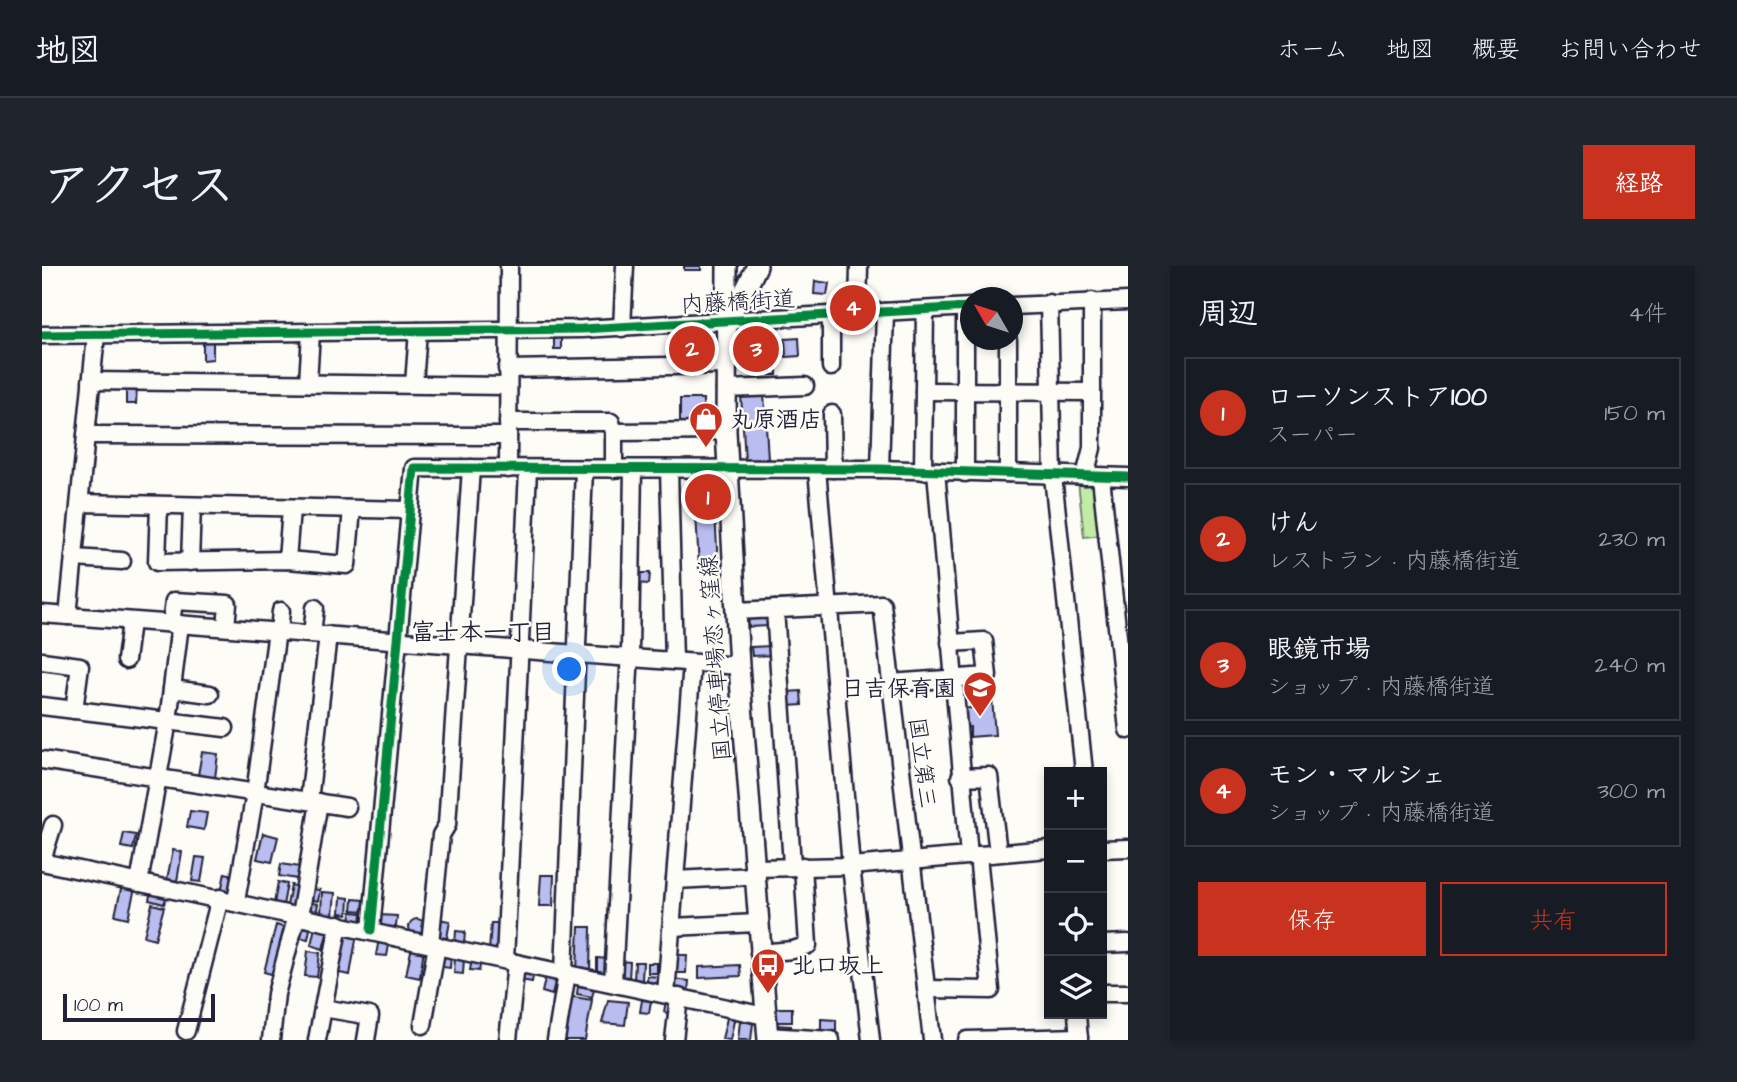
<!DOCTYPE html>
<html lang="ja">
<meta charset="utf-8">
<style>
:root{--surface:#171b24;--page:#20242c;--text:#f1f3f6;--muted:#9ea1a6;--line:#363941;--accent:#c8321e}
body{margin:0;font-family:"Architects Daughter","Klee One",sans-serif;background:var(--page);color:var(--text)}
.controls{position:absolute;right:21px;bottom:21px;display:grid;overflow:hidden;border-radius:0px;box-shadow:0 4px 10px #0003}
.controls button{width:63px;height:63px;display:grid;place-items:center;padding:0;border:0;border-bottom:2px solid var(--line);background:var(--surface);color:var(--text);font:35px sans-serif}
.compass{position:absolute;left:918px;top:21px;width:63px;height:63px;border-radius:50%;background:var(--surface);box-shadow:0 4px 10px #0003;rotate:309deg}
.scale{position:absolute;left:21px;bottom:18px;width:152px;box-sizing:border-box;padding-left:7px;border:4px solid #22223b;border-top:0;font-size:19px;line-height:24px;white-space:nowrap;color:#22223b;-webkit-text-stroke:5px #fdfcf7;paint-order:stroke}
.you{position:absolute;left:528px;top:404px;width:24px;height:24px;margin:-18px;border:5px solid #fff;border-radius:50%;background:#1a73e8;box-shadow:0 0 0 10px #1a73e833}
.badge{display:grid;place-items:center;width:46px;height:46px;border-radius:50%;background:var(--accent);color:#fff;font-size:23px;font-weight:700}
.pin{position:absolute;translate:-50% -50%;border:4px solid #fff;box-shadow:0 2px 7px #0006}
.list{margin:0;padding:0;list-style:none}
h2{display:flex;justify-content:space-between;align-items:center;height:91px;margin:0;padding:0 28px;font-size:30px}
h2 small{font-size:23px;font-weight:400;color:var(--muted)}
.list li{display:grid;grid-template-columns:46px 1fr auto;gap:21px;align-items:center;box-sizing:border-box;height:112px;margin:0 14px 14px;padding:0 14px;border:2px solid var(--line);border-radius:0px}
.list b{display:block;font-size:26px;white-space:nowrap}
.list p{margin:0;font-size:23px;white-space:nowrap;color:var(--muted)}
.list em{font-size:23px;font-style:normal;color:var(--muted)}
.actions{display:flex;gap:14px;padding:21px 28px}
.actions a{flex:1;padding:16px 0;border:2px solid var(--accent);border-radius:0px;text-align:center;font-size:24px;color:var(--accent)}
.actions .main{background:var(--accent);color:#fff}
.icon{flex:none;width:38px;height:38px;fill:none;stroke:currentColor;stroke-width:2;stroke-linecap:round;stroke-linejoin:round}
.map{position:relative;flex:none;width:1086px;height:774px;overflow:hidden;border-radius:0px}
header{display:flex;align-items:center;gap:42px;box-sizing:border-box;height:98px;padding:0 35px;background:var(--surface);border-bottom:2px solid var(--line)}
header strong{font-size:33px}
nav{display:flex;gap:38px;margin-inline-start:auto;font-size:24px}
.intro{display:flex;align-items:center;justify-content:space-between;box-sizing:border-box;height:168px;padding:0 42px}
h1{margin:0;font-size:49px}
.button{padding:18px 32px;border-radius:0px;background:var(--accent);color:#fff;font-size:24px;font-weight:700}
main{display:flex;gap:42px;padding:0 42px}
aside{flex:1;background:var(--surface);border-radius:0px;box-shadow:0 4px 10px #0003}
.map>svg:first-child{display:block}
.green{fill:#c2eba6;stroke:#728670;stroke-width:2}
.building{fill:#b9bdef;stroke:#22223b;stroke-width:2}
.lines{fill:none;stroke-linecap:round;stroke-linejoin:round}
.minor-casing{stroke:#22223b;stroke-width:21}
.major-casing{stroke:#22223b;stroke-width:24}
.minor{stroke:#fdfcf7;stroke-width:16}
.major{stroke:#fdfcf7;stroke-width:19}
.cycleway-casing{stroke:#fdfcf7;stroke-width:13}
.cycleway{stroke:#00873e;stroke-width:9}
.labels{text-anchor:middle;stroke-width:5;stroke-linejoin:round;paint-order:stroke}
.street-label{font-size:23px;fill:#22223b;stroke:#fdfcf7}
.poi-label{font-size:23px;font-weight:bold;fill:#22223b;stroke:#fdfcf7;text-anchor:start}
.neighbourhood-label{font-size:24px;font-weight:bold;fill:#22223b;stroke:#fdfcf7}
</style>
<header>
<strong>地図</strong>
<nav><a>ホーム</a><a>地図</a><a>概要</a><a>お問い合わせ</a></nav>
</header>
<div class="intro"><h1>アクセス</h1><a class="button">経路</a></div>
<main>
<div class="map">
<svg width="1086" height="774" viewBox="0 0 1086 774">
<rect width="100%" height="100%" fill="#fdfcf7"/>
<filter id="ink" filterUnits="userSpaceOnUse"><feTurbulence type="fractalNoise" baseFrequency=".0143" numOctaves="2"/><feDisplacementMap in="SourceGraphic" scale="14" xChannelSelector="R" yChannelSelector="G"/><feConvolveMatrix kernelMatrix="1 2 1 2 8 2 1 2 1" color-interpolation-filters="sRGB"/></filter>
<g filter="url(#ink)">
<!-- green -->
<polygon class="green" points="1036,215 1057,215 1062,269 1042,271"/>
<!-- building -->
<g class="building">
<rect x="642" y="0" width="17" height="4"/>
<polygon points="773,15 787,17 785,29 772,28"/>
<rect x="512" y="71" width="7" height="12"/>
<polygon points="757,72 758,90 744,91 743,73"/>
<polygon points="741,75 741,90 704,92 703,77"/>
<polygon points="161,76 171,76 171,93 161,94"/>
<polygon points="735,93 735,109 726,109 725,94"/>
<polygon points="723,95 723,109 715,110 714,96"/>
<polygon points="84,119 95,119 94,138 84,138"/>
<polygon points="722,127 726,193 703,195 699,129"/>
<polygon points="638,133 661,133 661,160 638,161"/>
<polygon points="673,246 676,300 657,302 654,247"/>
<polygon points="593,307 608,307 607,318 592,317"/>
<polygon points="725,346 726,360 707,361 706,347"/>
<polygon points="731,380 731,389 710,390 709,381"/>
<polygon points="759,425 760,439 746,440 745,426"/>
<polygon points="950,432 953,469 928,471 928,461 919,462 917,443 929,442 928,434"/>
<polygon points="160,486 176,488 173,512 156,509"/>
<polygon points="148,545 165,547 162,564 145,561"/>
<polygon points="82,567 94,569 91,583 79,581"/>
<polygon points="221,567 236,571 230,596 215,593"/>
<polygon points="131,584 140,586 135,615 125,613"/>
<polygon points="154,591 163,592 159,616 150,615"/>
<polygon points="239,598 258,601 255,613 237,610"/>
<polygon points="183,607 192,609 188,628 179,626"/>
<polygon points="499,609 512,609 511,640 497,640"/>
<polygon points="236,616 245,618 241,639 232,637"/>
<polygon points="80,619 93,622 86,652 73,649"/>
<polygon points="249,619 257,621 253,641 245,639"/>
<polygon points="268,623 278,624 276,635 267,633"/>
<polygon points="109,625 125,629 122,638 107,634"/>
<polygon points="280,626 293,627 291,649 279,649"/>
<polygon points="299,631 307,632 306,648 298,647"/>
<polygon points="311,633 322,634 321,645 310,644"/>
<polygon points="265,636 276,638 274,647 263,645"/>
<polygon points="110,638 122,641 113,673 102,670"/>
<polygon points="309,646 320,647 319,658 308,657"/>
<polygon points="337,649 355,650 354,661 337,660"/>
<polygon points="396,653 408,655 405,672 393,670"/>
<circle cx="375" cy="661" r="8"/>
<polygon points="258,656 269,658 266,673 255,671"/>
<polygon points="449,657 460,657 459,686 447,686"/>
<polygon points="234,659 245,662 233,709 222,706"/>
<polygon points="273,661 286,664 281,683 269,679"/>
<polygon points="537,661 549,661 548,704 535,704"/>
<polygon points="299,665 315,668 308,709 292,706"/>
<polygon points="414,665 423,666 422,679 413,679"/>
<polygon points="337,673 348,674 345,690 334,689"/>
<polygon points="370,680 382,682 378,712 364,709"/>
<polygon points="266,685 278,687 275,711 263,710"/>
<polygon points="401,688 409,689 408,702 400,701"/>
<polygon points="632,689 645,689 644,707 631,707"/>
<polygon points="413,691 422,692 421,708 412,707"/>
<polygon points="555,692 566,693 565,707 555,707"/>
<polygon points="430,693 439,695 437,705 428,704"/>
<polygon points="579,695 588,696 587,713 578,712"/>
<polygon points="593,696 601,696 600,714 592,714"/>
<rect x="606" y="697" width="9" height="10"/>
<polygon points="698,699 699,710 657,712 657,701"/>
<polygon points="481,703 492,705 490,716 479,714"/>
<polygon points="504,709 514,711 510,729 500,726"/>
<polygon points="605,710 619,711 618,720 605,719"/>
<polygon points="630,713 647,715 646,726 629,725"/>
<polygon points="536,720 552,723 550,731 535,728"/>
<polygon points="526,730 550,734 543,774 518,774"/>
<polygon points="566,734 586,736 583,759 560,757"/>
<polygon points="600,734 609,735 607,747 598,746"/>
<polygon points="624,734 631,735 629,748 622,746"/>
<rect x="733" y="742" width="17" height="14"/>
<polygon points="686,748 693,750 688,774 680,773"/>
<polygon points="779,753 794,754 794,765 779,765"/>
<polygon points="698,755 711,757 709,774 696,774"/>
<polygon points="733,759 749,760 749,768 733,766"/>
</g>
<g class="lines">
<!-- minor casing -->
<g class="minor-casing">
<g id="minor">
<polyline points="1007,37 1011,210 1042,506"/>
<polyline points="970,40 1086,35"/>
<polyline points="923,42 923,207"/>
<polyline points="816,47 817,0"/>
<polyline points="789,49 789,101"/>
<polyline points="640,57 643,99"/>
<polyline points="580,62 583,0"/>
<polyline points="0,69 540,63 928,41"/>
<polyline points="465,103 683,99"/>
<polyline points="49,115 465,120"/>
<polyline points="266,116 269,67"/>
<polyline points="372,118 376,65"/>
<polyline points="683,123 763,120"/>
<polyline points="882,125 1050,126"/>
<polyline points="790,148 791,203"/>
<polyline points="466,156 569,156 572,166 572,203"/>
<polyline points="572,166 684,165"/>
<polyline points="44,169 466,170"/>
<polyline points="466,203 467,0"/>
<polyline points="627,203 632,395"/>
<polyline points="775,203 809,600 829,774"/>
<polyline points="838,203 843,46"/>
<polyline points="881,205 883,44"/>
<polyline points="894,205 927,590"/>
<polyline points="966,207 966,74"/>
<polyline points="1043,210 1050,182 1050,35"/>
<polyline points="1059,211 1086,464"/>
<polyline points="38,237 368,244"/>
<polyline points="117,239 115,296 245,294 305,299 310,243"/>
<polyline points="32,292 80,295"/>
<polyline points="245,294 249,243"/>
<polyline points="148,296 150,240"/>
<polyline points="733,343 750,599"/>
<polyline points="694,345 840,338 890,774"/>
<polyline points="0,348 697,400"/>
<polyline points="26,350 54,69"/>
<polyline points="129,358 132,335 186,338 184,361"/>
<polyline points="237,365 239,345"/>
<polyline points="270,368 273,342"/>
<polyline points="84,394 89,356"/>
<polyline points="0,395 38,400 32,444"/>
<polyline points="848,417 946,410 942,375 908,377"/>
<polyline points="130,423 168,428"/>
<polyline points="0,440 183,462"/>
<polyline points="0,494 305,541"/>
<polyline points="918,511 947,510 956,587"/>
<polyline points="267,535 286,369"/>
<polyline points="1060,583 1086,582"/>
<polyline points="0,594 11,559"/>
<polyline points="0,596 723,750"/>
<polyline points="711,602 809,600 1007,583"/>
<polyline points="633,614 712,610"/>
<polyline points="97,617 126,455 138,358"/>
<polyline points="194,635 213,527 235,365"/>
<polyline points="258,650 277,536"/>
<polyline points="630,661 715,657"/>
<polyline points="329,664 372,202 838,203 1086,211"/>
<polyline points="388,677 399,569 405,559 429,202"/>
<polyline points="1060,678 1086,677"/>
<polyline points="717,687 751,684 766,679 761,600"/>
<polyline points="463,694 486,204"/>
<polyline points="522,706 542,203"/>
<polyline points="571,717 588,385 591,203"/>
<polyline points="884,723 949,724 936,589"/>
<polyline points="1060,727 1086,727"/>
<polyline points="624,728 650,397"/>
<polyline points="281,742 328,750 324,774"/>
<polyline points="1035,748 1037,774"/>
<polyline points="381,759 395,679"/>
<polyline points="144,765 178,632"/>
<polyline points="725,770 789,774"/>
<polyline points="229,774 234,728 255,649"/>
<polyline points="275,774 297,658"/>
<polyline points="466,774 474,697"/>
<polyline points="514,774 525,707"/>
<polyline points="632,774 637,731"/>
<polyline points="925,774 1037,771"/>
</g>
</g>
<!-- major casing -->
<g class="major-casing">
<g id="major">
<polyline points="685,0 684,165 697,400 726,774"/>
<polyline points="683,53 700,31 715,0"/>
</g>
</g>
<!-- minor -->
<use href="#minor" class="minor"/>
<!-- major -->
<use href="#major" class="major"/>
<!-- cycleway casing -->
<g class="cycleway-casing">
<g id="cycleway">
<polyline points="0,69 540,63 928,41"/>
<polyline points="329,664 372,202 838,203 1086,211"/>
</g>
</g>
<!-- cycleway -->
<use href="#cycleway" class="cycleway"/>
</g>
</g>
<!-- icons -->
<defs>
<g id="shop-pin" transform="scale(1.75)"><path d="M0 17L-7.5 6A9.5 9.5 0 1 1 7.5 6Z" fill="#c8321e" stroke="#fdfcf7"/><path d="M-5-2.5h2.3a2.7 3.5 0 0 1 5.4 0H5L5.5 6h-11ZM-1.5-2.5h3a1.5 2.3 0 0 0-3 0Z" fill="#fff"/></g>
<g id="school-pin" transform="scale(1.75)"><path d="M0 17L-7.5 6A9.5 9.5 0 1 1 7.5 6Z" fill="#c8321e" stroke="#fdfcf7"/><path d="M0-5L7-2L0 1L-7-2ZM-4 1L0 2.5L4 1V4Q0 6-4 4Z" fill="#fff"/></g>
<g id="bus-pin" transform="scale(1.75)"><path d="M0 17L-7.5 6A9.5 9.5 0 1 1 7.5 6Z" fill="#c8321e" stroke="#fdfcf7"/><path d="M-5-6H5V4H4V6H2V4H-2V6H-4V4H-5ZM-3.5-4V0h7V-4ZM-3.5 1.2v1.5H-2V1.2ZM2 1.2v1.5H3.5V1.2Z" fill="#fff"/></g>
</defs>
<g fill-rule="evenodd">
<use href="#shop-pin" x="664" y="153"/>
<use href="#school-pin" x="938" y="422"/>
<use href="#bus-pin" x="726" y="699"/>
</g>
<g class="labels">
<!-- street labels -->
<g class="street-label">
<text transform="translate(696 35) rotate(-3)" y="8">内藤橋街道</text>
<text transform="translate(673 392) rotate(-94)" y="8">国立停車場恋ヶ窪線</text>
<text transform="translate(881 497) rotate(83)" y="8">国立第三</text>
</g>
<!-- poi labels -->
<g class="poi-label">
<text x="688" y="161">丸原酒店</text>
<text x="914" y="430" text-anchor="end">日吉保育園</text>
<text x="750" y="707">北口坂上</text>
</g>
<!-- neighbourhood labels -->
<g class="neighbourhood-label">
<text x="441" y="374">富士本一丁目</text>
</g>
</g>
</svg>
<div class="controls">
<button>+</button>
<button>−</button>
<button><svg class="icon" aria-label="locate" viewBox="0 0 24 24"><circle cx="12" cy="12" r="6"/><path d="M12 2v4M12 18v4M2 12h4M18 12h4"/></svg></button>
<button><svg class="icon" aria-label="layers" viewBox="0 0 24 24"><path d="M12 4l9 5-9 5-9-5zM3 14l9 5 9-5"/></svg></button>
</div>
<svg class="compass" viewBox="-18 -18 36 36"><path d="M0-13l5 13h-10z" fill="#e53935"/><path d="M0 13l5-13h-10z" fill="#9ea1a6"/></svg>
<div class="scale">100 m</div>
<div class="you"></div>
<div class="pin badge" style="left:666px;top:231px">1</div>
<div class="pin badge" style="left:650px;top:83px">2</div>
<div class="pin badge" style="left:714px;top:83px">3</div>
<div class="pin badge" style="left:811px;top:42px">4</div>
</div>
<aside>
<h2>周辺<small>4件</small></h2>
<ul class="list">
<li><span class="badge">1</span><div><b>ローソンストア100</b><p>スーパー</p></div><em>150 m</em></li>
<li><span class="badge">2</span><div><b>けん</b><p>レストラン · 内藤橋街道</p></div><em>230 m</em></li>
<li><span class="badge">3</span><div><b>眼鏡市場</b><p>ショップ · 内藤橋街道</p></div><em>240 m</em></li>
<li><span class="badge">4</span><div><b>モン・マルシェ</b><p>ショップ · 内藤橋街道</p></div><em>300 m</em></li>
</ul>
<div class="actions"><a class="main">保存</a><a>共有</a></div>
</aside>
</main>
